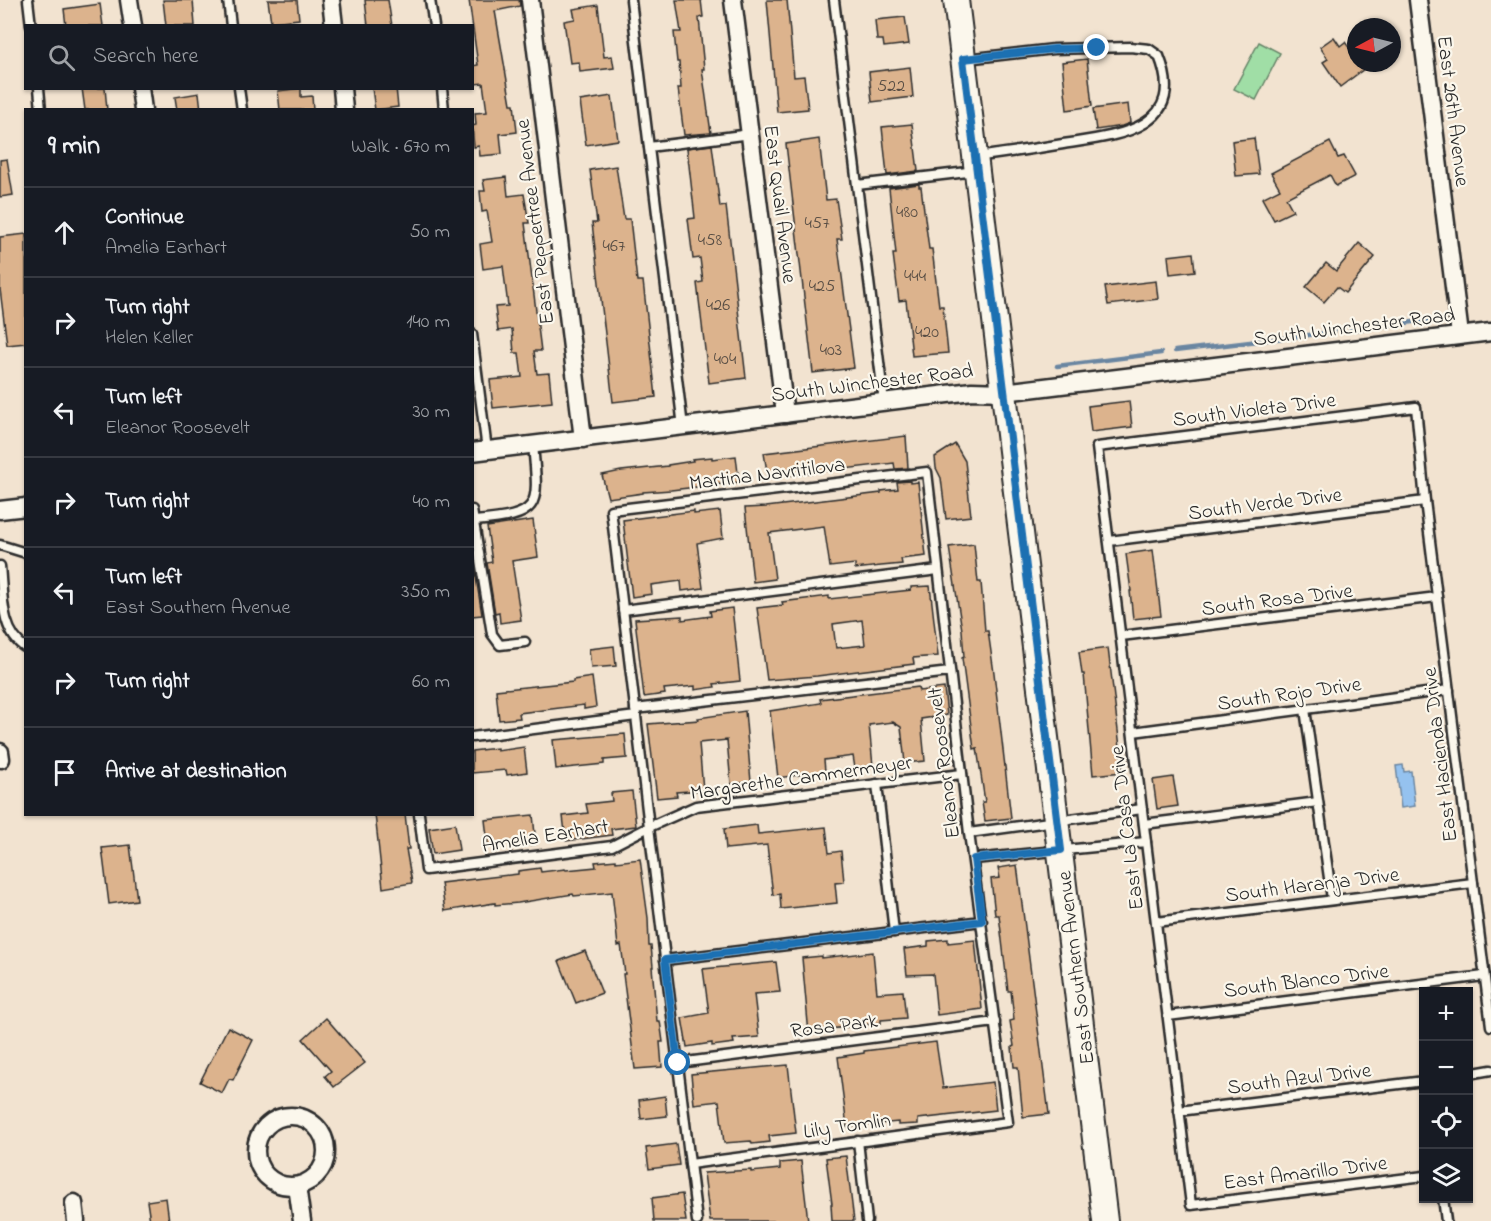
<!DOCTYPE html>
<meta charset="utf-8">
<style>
:root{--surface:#171b24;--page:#20242c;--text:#f1f3f6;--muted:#9ea1a6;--line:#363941}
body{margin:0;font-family:"Indie Flower",sans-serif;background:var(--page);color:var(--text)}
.controls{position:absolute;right:18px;bottom:18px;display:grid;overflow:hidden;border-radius:0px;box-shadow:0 2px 4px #0004}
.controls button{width:54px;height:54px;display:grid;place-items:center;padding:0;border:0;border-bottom:2px solid var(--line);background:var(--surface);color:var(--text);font:30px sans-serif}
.compass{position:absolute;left:1347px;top:18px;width:54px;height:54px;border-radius:50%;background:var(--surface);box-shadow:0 2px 4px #0004;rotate:263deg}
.stop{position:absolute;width:18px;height:18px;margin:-14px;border:4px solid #1f6fb2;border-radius:50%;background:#fff}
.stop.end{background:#1f6fb2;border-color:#fff;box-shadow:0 2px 6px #0008}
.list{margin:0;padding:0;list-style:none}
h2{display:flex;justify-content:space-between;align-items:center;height:78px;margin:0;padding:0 24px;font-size:26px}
h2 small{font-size:20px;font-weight:400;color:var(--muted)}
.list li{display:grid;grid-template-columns:39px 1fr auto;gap:18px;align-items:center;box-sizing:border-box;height:90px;padding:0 24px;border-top:2px solid var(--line)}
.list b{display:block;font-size:22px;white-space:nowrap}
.list p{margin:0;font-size:20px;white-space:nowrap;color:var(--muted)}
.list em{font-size:20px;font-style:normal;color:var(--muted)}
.icon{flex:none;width:33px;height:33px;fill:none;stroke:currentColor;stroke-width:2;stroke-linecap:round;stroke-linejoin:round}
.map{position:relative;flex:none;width:1491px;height:1221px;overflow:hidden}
.search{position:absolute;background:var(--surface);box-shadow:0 2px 4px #0004;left:24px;top:24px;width:450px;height:66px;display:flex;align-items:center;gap:15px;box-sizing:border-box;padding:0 21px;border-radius:0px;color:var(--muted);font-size:22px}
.panel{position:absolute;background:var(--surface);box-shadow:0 2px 4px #0004;left:24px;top:108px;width:450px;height:708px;border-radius:0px}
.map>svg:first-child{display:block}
.green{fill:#a0dea6;stroke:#668468;stroke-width:1.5}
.water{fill:#95c2ef;stroke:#6b86a1;stroke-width:1.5}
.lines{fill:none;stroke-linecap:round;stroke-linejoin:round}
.stream{stroke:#6b86a1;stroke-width:4.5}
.building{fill:#dcb38d;stroke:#2b2b2b;stroke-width:1.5;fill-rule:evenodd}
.service-casing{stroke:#2b2b2b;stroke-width:13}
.minor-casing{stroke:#2b2b2b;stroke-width:21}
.secondary-casing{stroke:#2b2b2b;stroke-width:28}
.service{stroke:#fbf7ec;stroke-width:8}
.minor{stroke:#fbf7ec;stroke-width:16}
.secondary{stroke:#fbf7ec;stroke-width:24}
.route{stroke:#1f6fb2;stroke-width:8}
.labels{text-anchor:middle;stroke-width:4.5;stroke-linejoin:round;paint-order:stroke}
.number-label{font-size:18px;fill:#574d44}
.street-label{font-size:21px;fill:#2b2b2b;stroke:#fbf7ec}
</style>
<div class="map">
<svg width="1491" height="1221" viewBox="0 0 1491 1221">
<rect width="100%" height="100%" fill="#f2e3d0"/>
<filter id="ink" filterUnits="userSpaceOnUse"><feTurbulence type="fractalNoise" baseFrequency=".0167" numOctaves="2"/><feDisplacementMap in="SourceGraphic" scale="12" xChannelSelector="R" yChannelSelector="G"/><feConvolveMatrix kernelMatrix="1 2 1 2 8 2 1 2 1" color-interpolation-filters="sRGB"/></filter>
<g filter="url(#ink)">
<!-- green -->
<polygon class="green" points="1259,42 1280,53 1256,100 1234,89"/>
<!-- water -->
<polygon class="water" points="1403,765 1404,772 1411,771 1415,806 1401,808 1396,766"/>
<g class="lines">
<!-- stream -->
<g class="stream">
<polyline points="1350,330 1429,320"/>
<polyline points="1175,351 1334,332"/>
<polyline points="1057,366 1161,353"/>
</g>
</g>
<!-- building -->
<g class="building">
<polygon points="163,0 193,0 195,26 166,26"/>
<polygon points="268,0 297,0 299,19 271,22"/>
<polygon points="365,0 388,0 392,26 368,26"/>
<polygon points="469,0 519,0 520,6 495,11 511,104 514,104 517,132 500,134 502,154 480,156 479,146 474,147 472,126 476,125 475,113 487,112 483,83 475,84 472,66 478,65"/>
<polygon points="676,0 701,0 703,17 699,18 704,69 702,69 711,133 684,135 678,88 681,88 679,62 677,62 674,32 681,32"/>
<polygon points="767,0 787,0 794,77 804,76 808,109 777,112"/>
<polygon points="100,4 103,26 66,26 64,9"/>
<polygon points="598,5 604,57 612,56 614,68 580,72 579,62 570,63 564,21 575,19 573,9"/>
<polygon points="905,17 909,44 884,47 883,40 877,40 875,20"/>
<polygon points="1334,37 1340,46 1345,42 1356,57 1356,63 1360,63 1364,69 1340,87 1323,62 1328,59 1320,47"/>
<polygon points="1087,59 1092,106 1067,110 1062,62"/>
<polygon points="910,67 913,97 872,102 869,72"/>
<polygon points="82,88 105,88 107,110 85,110"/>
<polygon points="301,88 301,97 312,96 313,110 280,110 278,91"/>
<polygon points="372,88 396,88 398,107 375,110"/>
<polygon points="199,93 201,110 177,110 175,97"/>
<polygon points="612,96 618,140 586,145 580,101"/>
<polygon points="1128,104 1130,123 1122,126 1096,130 1093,109"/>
<polygon points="912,124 918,171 887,175 882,127"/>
<polygon points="1254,138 1259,174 1236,176 1232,141"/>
<polygon points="819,139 826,200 836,199 842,239 837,239 854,368 813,373 786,144"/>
<polygon points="1330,142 1338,158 1344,156 1355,176 1336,186 1330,175 1286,198 1293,211 1274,220 1262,198 1280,189 1271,173"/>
<polygon points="712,145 720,207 726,206 746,378 709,383 697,283 703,282 700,258 693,259 688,219 695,218 687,148"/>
<polygon points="7,159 13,195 0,197 0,160"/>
<polygon points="616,166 624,219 630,219 637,281 643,281 656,397 613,402 592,223 597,223 590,170"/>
<polygon points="506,177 508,196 524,194 529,223 525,223 541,351 534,351 537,374 549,373 552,402 493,408 490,380 522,377 519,353 514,353 512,329 498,331 495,307 508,306 503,266 483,269 480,244 492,242 487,211 482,212 480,191 485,191 483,180"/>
<polygon points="919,184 919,187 921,187 929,249 932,249 939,306 943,306 948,353 912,356 906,300 899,301 893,254 896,254 889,188"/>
<polygon points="26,234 26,343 7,345 0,289 0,237"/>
<polygon points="1359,243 1375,257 1345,293 1337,287 1324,302 1306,287 1326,263 1336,271"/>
<polygon points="1193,253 1195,271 1170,274 1168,256"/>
<polygon points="1156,281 1158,299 1108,305 1105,287"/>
<polygon points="1129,401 1132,427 1091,432 1088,406"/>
<polygon points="906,436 908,468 895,469 894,463 768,478 764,453"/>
<polygon points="955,444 965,461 971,516 946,519 941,478 936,468 935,457"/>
<polygon points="736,456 739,482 671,490 643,492 643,493 608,498 602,475 621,471 668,466 668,465 693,461 692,459 712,457 712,459"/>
<polygon points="910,481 910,483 918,482 926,556 901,559 902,564 881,566 855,569 855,564 830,567 824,526 769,533 775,579 753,582 745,508 766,507 881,493 881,491 898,489 897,482"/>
<polygon points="694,511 694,514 720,511 723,538 697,543 703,588 682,591 681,581 651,585 652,594 632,597 623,520"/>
<polygon points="533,520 538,557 512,561 521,620 500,623 499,612 495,613 487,563 492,562 487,527"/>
<polygon points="974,544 978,582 981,582 985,631 988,631 994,673 1011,818 985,821 982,802 985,802 977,748 974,749 962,658 964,657 962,630 949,547"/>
<polygon points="1153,550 1161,616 1133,619 1130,591 1131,591 1126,554"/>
<polygon points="472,565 474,565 482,615 472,616"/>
<path d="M930 586 938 656 913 658 914 664 817 676 767 680 757 608 783 605 782 602 829 596V599L911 590V587ZM862 620 865 645 836 648 833 624Z"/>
<polygon points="732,608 740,681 714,684 715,687 695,690 695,686 664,689 665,694 644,697 635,619 682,616 682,620 711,616 710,611"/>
<polygon points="614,646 616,666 591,668 589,649"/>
<polygon points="1108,648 1123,772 1093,775 1084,674 1082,674 1079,652"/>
<polygon points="592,677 596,707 584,709 584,705 519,713 520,718 499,720 496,690 573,682 573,680"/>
<polygon points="918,687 919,691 944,688 947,715 921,719 925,761 905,763 901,727 893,722 869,725 873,766 855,768 853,756 824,760 825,771 778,778 770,711 821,703 820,699"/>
<polygon points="745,711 751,782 731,784 727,740 699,743 703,790 676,792 677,796 657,798 648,724 699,720 698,718"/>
<polygon points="625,734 627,758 604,760 604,764 556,769 553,740"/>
<polygon points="524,747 527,772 507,775 506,770 472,773 472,751 497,748 497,751"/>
<polygon points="1173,777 1178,806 1157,809 1153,780"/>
<polygon points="632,791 636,826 611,829 612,835 566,841 563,816 588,813 586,804 612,801 611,793"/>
<polygon points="375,814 405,814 409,849 406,849 412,883 383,888"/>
<polygon points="533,815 536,844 514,847 514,843 488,845 485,820"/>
<polygon points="455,824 459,850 433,854 429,828"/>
<polygon points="757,825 758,834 826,827 829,853 841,851 844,882 835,883 837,903 781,909 780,894 773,895 767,845 726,849 724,829"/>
<polygon points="130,845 137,900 109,904 102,848"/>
<polygon points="640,859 648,918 649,946 651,946 653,967 652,967 657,1021 660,1021 663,1042 660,1042 662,1067 635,1069 623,974 625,974 621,945 618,946 612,892 574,896 573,894 518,903 495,905 495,903 445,911 441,883 518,874 518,871 540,868 541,872 565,869 566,870 596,867 595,862 616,860 616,862"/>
<polygon points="1017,865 1049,1114 1023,1117 1018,1067 1014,1067 1012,1047 1014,1046 1010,1021 1014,1020 1011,991 1008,991 999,915 995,915 991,879 1000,878 998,868"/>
<polygon points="948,939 948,943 975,940 982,1009 937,1015 933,974 907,975 904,949 928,946 928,941"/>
<polygon points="585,951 602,993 576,1003 559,961"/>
<polygon points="873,952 877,993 903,991 906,1018 881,1020 881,1023 830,1029 830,1031 809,1034 802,958 822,956 822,958"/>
<polygon points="776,962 780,992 754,994 759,1037 733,1039 734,1043 712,1046 712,1043 687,1047 682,1018 709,1013 703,969"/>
<polygon points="326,1018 365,1063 334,1087 325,1076 331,1071 303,1039"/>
<polygon points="228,1027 253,1040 233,1080 229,1079 222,1093 200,1082"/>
<polygon points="936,1042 943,1088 993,1082 996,1110 918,1119 918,1124 898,1125 898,1122 847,1127 838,1057 864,1053 864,1051"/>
<polygon points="788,1065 796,1133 769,1136 770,1142 752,1144 751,1141 724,1143 719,1101 694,1104 691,1074"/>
<polygon points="665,1096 667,1116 641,1119 639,1100"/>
<polygon points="676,1144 679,1165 649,1169 646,1148"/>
<polygon points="846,1156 854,1221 832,1221 831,1204 832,1204 826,1158"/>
<polygon points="801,1161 808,1221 710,1221 704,1173 751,1170 751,1172 780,1169 780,1163"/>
<polygon points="682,1194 686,1221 654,1221 652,1198"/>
<polygon points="166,1198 169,1221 150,1221 147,1201"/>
</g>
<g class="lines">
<!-- service casing -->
<g class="service-casing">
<g id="service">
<polyline points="28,0 31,26"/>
<polyline points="228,0 231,26"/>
<polyline points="430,0 434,26"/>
<polyline points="631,0 683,427"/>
<polyline points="834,0 884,402"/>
<path d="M966 59 1054 49 1130 47 1149 49 1159 56C1189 130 1115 136 1063 144 1034 149 1005 153 976 157"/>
<polyline points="39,88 41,110"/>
<polyline points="239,88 242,110"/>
<polyline points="442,88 444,110"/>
<polyline points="649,147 750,134"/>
<polyline points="857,185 976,171"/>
<polyline points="472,334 487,450"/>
<polyline points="472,510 492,634 500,645 525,642"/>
<path d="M475 521C542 515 539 508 533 445"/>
<polyline points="1109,541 1425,501"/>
<polyline points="0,545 26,553"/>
<path d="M0 566C3 594 0 632 26 648"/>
<polyline points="623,610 938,570"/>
<polyline points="1121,636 1437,597"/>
<polyline points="635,709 950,672"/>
<polyline points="1305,709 1332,899"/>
<polyline points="636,716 649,827 696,806 962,774"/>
<polyline points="1133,732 1449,690"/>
<polyline points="472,737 636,716 611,510 927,472 969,833 1008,1122 690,1164"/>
<polyline points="877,784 894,932"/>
<polyline points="419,814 426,870 612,846 649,827 697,1221"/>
<polyline points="1144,824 1318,802"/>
<polyline points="969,833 1142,809"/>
<polyline points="974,859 1146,842"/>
<polyline points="1156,922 1473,883"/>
<polyline points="665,960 982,921"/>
<polyline points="1168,1016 1484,976"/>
<polyline points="678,1063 995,1022"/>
<polyline points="1468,1074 1491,1070"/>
<polyline points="1179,1111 1424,1081"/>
<polyline points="858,1141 867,1221"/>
<polyline points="1424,1176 1191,1205 1097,447 1416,407 1425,501 1491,1026"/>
<polyline points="1443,1198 1446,1221"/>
</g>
</g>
<!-- minor casing -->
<g class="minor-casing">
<g id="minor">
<polyline points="129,0 133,26"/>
<polyline points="331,0 334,26"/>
<polyline points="530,0 583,439"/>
<polyline points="733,0 785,414"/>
<polyline points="1418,0 1460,335"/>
<polyline points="140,88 143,110"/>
<polyline points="342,88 344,110"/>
<polyline points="472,452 972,391 1004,392 1491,332"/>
<polyline points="0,510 26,507"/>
<polyline points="0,752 1,759"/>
<circle cx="291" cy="1151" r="35"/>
<polyline points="297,1186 302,1221"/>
<polyline points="74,1203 76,1221"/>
</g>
</g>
<!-- secondary casing -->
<g class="secondary-casing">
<polyline id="secondary" points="956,0 1105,1221"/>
</g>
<!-- service -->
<use href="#service" class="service"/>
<!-- minor -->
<use href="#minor" class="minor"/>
<!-- secondary -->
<use href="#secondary" class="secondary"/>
</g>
</g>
<g class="lines" filter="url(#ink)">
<!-- route -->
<polyline class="route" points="678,1063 665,960 982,921 974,859 1061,850 963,59 1054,49 1097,48"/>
</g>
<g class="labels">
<!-- number labels -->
<g class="number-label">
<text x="891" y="91">522</text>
<text x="907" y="217">480</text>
<text x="817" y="228">457</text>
<text x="710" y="245">458</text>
<text x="614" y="251">467</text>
<text x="915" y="281">444</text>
<text x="822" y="291">425</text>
<text x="718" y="310">426</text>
<text x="927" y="337">420</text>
<text x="831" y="355">403</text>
<text x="725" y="364">404</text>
</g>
<!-- street labels -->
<g class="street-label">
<text transform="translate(1454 111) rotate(83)" y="7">East 26th Avenue</text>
<text transform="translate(781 204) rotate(83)" y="7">East Quail Avenue</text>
<text transform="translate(534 222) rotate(-97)" y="7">East Peppertree Avenue</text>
<text transform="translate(1354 326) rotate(-7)" y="7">South Winchester Road</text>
<text transform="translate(872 382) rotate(-7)" y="7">South Winchester Road</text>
<text transform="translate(1254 409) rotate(-7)" y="7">South Violeta Drive</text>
<text transform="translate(767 473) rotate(-7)" y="7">Martina Navritilova</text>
<text transform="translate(1265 503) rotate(-7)" y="7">South Verde Drive</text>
<text transform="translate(1277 599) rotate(-7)" y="7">South Rosa Drive</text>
<text transform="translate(1289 693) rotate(-8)" y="7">South Rojo Drive</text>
<text transform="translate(1439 755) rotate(-97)" y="7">East Hacienda Drive</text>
<text transform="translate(943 763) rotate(-97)" y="7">Eleanor Roosevelt</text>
<text transform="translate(801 777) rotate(-8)" y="7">Margarethe Cammermeyer</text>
<text transform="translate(1126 828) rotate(-97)" y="7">East La Casa Drive</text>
<text transform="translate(545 835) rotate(-9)" y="7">Amelia Earhart</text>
<text transform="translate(1312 884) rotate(-7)" y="7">South Haranja Drive</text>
<text transform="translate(1075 968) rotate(-97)" y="7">East Southern Avenue</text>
<text transform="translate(1306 980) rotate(-7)" y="7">South Blanco Drive</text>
<text transform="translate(834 1025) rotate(-7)" y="7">Rosa Park</text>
<text transform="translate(1299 1078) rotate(-7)" y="7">South Azul Drive</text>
<text transform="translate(847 1125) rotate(-8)" y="7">Lily Tomlin</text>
<text transform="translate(1305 1172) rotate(-7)" y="7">East Amarillo Drive</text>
</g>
</g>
</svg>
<div class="controls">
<button>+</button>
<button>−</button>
<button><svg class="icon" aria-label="locate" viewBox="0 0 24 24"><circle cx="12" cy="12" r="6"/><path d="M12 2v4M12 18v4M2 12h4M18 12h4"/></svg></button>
<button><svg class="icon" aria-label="layers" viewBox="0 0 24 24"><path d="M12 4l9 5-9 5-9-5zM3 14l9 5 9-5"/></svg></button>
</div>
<svg class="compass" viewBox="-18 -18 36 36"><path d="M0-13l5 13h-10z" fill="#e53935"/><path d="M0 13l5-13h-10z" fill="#9ea1a6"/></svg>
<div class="stop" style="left:678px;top:1063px"></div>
<div class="stop end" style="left:1097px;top:48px"></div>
<div class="search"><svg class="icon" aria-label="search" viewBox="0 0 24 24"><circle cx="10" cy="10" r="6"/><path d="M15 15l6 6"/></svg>Search here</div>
<section class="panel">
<h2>9 min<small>Walk · 670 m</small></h2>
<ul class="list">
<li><svg class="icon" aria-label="ahead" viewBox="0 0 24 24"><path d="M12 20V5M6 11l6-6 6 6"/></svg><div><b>Continue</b><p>Amelia Earhart</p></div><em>50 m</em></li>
<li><svg class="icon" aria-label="right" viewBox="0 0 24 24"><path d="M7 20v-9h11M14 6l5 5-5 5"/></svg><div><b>Turn right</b><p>Helen Keller</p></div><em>140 m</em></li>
<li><svg class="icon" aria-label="left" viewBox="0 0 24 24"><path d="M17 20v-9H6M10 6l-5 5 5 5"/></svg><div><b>Turn left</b><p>Eleanor Roosevelt</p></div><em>30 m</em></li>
<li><svg class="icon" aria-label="right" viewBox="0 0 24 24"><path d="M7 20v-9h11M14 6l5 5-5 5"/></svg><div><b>Turn right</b></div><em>40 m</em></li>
<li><svg class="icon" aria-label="left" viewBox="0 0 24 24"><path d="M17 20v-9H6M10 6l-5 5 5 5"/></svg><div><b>Turn left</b><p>East Southern Avenue</p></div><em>350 m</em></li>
<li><svg class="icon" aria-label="right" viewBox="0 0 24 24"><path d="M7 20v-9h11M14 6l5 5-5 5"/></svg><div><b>Turn right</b></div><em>60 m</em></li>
<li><svg class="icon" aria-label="arrive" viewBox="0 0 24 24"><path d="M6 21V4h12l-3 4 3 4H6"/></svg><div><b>Arrive at destination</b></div></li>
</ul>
</section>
</div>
